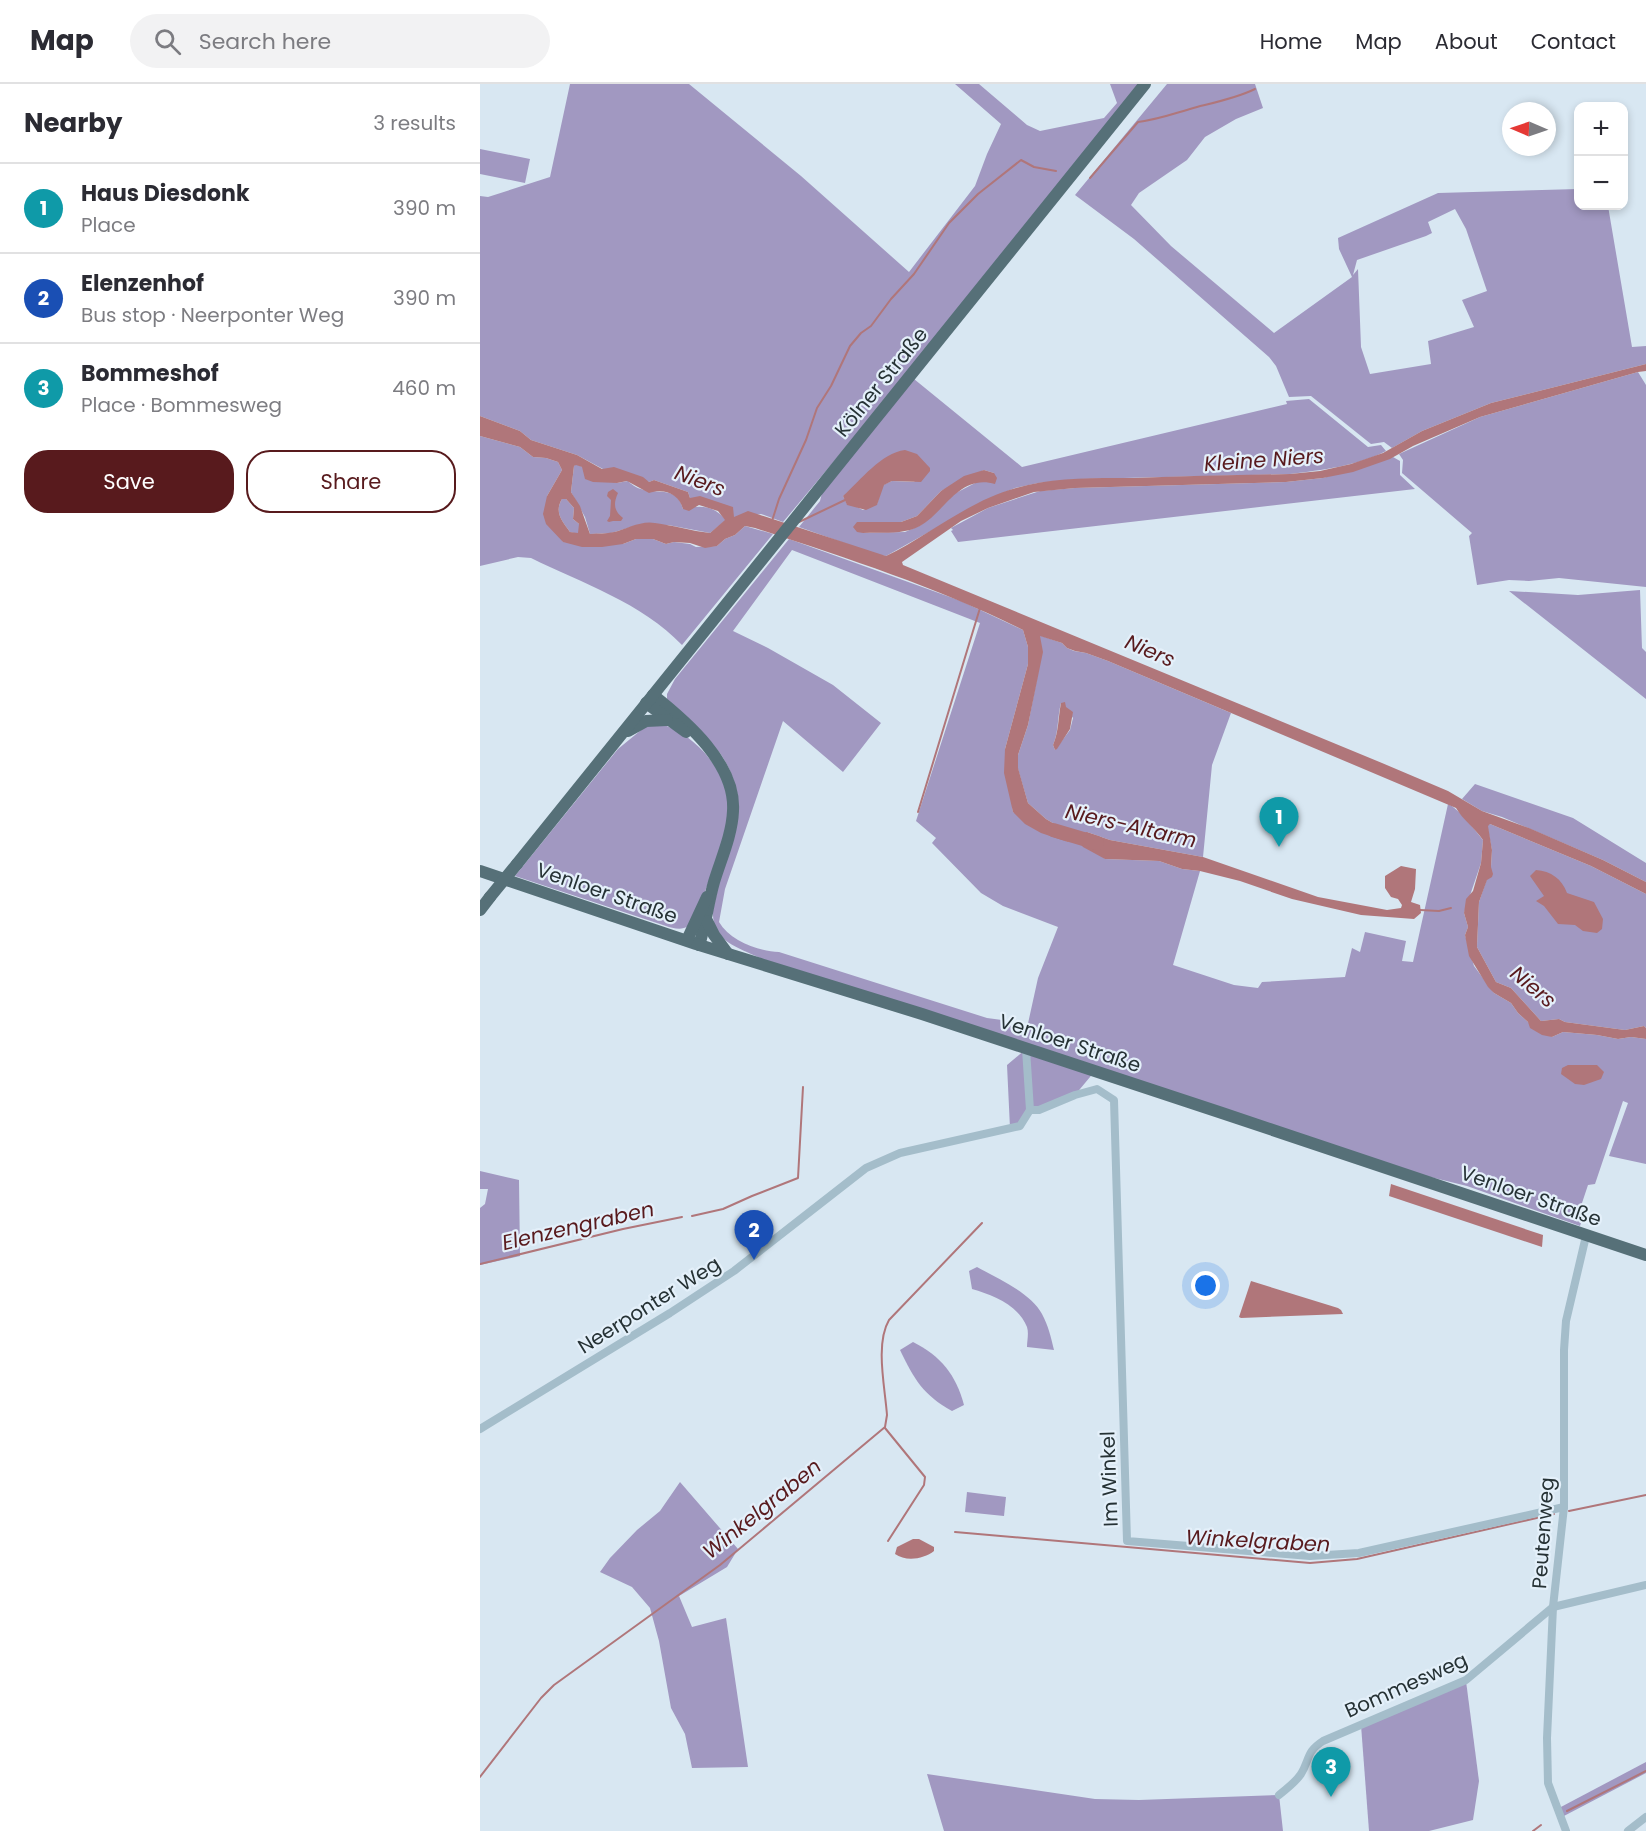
<!DOCTYPE html>
<meta charset="utf-8">
<style>
:root{--surface:#fff;--page:#f2f2f3;--text:#2b2b33;--muted:#7c7c81;--line:#e1e1e2;--accent:#581a1d}
body{margin:0;font-family:Poppins,sans-serif;background:var(--page);color:var(--text)}
.controls{position:absolute;right:18px;top:18px;display:grid;overflow:hidden;border-radius:12px;box-shadow:0 3px 9px #0003}
.controls button{width:54px;height:54px;display:grid;place-items:center;padding:0;border:0;border-bottom:2px solid var(--line);background:var(--surface);color:var(--text);font:30px sans-serif}
.compass{position:absolute;left:1022px;top:18px;width:54px;height:54px;border-radius:50%;background:var(--surface);box-shadow:0 3px 9px #0003;rotate:272deg}
.you{position:absolute;left:726px;top:1202px;width:21px;height:21px;margin:-15px;border:4px solid #fff;border-radius:50%;background:#1a73e8;box-shadow:0 0 0 9px #1a73e833}
.badge{display:grid;place-items:center;width:39px;height:39px;border-radius:50%;background:var(--accent);color:#fff;font-size:20px;font-weight:700}
.pin{position:absolute;translate:-50% -50px;filter:drop-shadow(0 2px 3px #0008)}
.pin::after{content:'';position:absolute;top:32px;width:21px;height:18px;background:inherit;clip-path:polygon(0 0,100% 0,50% 100%)}
.list{margin:0;padding:0;list-style:none}
h2{display:flex;justify-content:space-between;align-items:center;height:78px;margin:0;padding:0 24px;font-size:26px}
h2 small{font-size:20px;font-weight:400;color:var(--muted)}
.list li{display:grid;grid-template-columns:39px 1fr auto;gap:18px;align-items:center;box-sizing:border-box;height:90px;padding:0 24px;border-top:2px solid var(--line)}
.list b{display:block;font-size:22px;white-space:nowrap}
.list p{margin:0;font-size:20px;white-space:nowrap;color:var(--muted)}
.list em{font-size:20px;font-style:normal;color:var(--muted)}
.actions{display:flex;gap:12px;padding:18px 24px}
.actions a{flex:1;padding:14px 0;border:2px solid var(--accent);border-radius:24px;text-align:center;font-size:21px;color:var(--accent)}
.actions .main{background:var(--accent);color:#fff}
.icon{flex:none;width:33px;height:33px;fill:none;stroke:currentColor;stroke-width:2;stroke-linecap:round;stroke-linejoin:round}
.map{position:relative;flex:none;width:1166px;height:1747px;overflow:hidden}
header{display:flex;align-items:center;gap:36px;box-sizing:border-box;height:84px;padding:0 30px;background:var(--surface);border-bottom:2px solid var(--line)}
header strong{font-size:28px}
nav{display:flex;gap:33px;margin-inline-start:auto;font-size:21px}
.search{width:420px;height:54px;background:var(--page);display:flex;align-items:center;gap:15px;box-sizing:border-box;padding:0 21px;border-radius:33px;color:var(--muted);font-size:22px}
main{display:flex}
aside{flex:1;background:var(--surface)}
.map>svg:first-child{display:block}
.green{fill:#a198c1;fill-rule:evenodd}
.water{fill:#b0767a;fill-rule:evenodd}
.lines{fill:none;stroke-linecap:round;stroke-linejoin:round}
.stream{stroke:#b0767a;stroke-width:2}
.river{stroke:#b0767a;stroke-width:14}
.minor{stroke:#a4bdca;stroke-width:8}
.primary{stroke:#567078;stroke-width:12}
.primary-bridge{stroke:#567078;stroke-width:12}
.labels{text-anchor:middle;stroke-width:4.5;stroke-linejoin:round;paint-order:stroke}
.street-label{font-size:20px;fill:#263235;stroke:#e4f0fa}
.water-label{font-size:21px;font-style:italic;fill:#581a1d;stroke:#e4f0fa}
</style>
<header>
<strong>Map</strong>
<div class="search"><svg class="icon" aria-label="search" viewBox="0 0 24 24"><circle cx="10" cy="10" r="6"/><path d="M15 15l6 6"/></svg>Search here</div>
<nav><a>Home</a><a>Map</a><a>About</a><a>Contact</a></nav>
</header>
<main>
<aside>
<h2>Nearby<small>3 results</small></h2>
<ul class="list">
<li><span class="badge" style="background:#0f9aa8">1</span><div><b>Haus Diesdonk</b><p>Place</p></div><em>390 m</em></li>
<li><span class="badge" style="background:#1a4fb4">2</span><div><b>Elenzenhof</b><p>Bus stop · Neerponter Weg</p></div><em>390 m</em></li>
<li><span class="badge" style="background:#0f9aa8">3</span><div><b>Bommeshof</b><p>Place · Bommesweg</p></div><em>460 m</em></li>
</ul>
<div class="actions"><a class="main">Save</a><a>Share</a></div>
</aside>
<div class="map">
<svg width="1166" height="1747" viewBox="0 0 1166 1747">
<rect width="100%" height="100%" fill="#d8e7f2"/>
<!-- green -->
<g class="green">
<polygon points="90,0 209,0 321,92 429,188 495,102 507,70 521,40 475,0 499,0 547,41 560,47 624,34 637,19 630,0 660,0 418,301 303,438 281,430 256,434 210,414 208,408 174,396 169,398 123,385 97,371 51,356 40,347 0,332 0,112 8,113 70,93"/>
<path d="M687 0H775L783 24 756 35 725 53 707 76 659 109 651 121 691 162 794 249 872 193 859 165 858 154 958 109 1098 105V122H1128L1152 263 1166 262V280L1011 319 942 347 912 364 904 358 891 360 831 312 809 313 796 282 789 273 654 155 595 111ZM975 125 986 145 1007 207 982 216 994 243 948 257 951 280 890 290 881 263 878 185 873 191 877 176 946 152 952 149 948 138Z"/>
<polygon points="0,65 50,75 45,99 0,90"/>
<polygon points="1158,288 1166,301 1166,503 1079,494 1049,497 1029,496 997,501 989,452 992,449 922,389 923,376 919,370 1000,333"/>
<path d="M434 295 542 383 807 320 806 317 829 315 888 363 901 361 906 367C877 382 842 386 810 390L601 395 558 399 535 404 508 415 406 472 398 471 319 443 340 417 342 409ZM450 384 434 398 412 397 403 401 397 420 383 426 373 421 367 420 363 412ZM504 386 514 389 508 398H497L472 411 441 441 425 448 383 449 377 438H421L437 432 461 407Z"/>
<path d="M0 352 40 363 53 373 66 374 78 378 82 386 67 412 83 458 143 460 156 455H173L186 460 194 458 210 460 216 463 237 462 245 455 255 451 265 442 293 450 202 561C162 519 102 499 51 474L38 473 0 482Z"/>
<polygon points="913,373 920,377 920,391 935,405 478,458 471,447 473,446 471,444 508,424 560,407 595,404 806,398 843,394"/>
<path d="M96 380 137 399 148 397C151 400 156 404 161 405 177 411 197 401 203 425 221 421 233 421 246 436L230 449 188 441H158L131 449 110 450 105 433 91 408 94 382Z"/>
<path d="M82 415H86L94 424 93 435 99 440 100 448 98 450 90 448C82 437 74 428 82 415Z"/>
<path d="M309 455 481 517 543 546 548 563V580L525 665 533 728 575 752 588 758 590 749 566 735 548 719 538 685V671L548 641 562 568 559 551 582 559 587 564 594 567 606 569 628 577 751 629 732 681 723 773 630 756 607 748 625 775 679 777 702 785 720 787 693 881 754 901 778 904 782 898 865 893 872 864 880 868 885 848 926 857 922 877 933 878 968 720C978 724 996 747 1003 756L1001 779 984 829 988 843 985 851 994 882 1014 909 1031 919 1038 929 1048 938 1072 953 1083 948 1117 951 1138 955 1151 953 1166 955V1080L1129 1072 1148 1019 1143 1017 1115 1100 1108 1101 1099 1128 1102 1136 1100 1142 987 1102 893 1079 615 987 595 1011 550 1026 540 1042 530 1044 527 981 546 965 280 874C257 863 231 857 233 826L258 713C255 697 249 682 240 669L187 615V610L195 595ZM312 466 500 539 436 737 456 754 452 759 501 809 523 822 578 843 558 894 547 944 522 936 507 934 299 868C278 867 250 857 239 838L245 805 303 637 363 688 401 639 353 601 288 564 253 547ZM581 619 593 634 590 646 575 666 573 661C579 647 577 634 581 619Z"/>
<polygon points="1160,506 1162,564 1166,568 1166,615 1029,507 1098,511"/>
<path d="M166 642C172 642 182 640 189 643 217 654 247 688 248 719 249 744 238 768 231 791 226 804 218 832 208 842 202 847 192 844 186 842L35 792 138 665Z"/>
<polygon points="995,700 1093,734 1166,779 1166,798 1123,776 1022,733 1002,727 982,715"/>
<polygon points="1010,740 1111,782 1166,810 1166,944 1164,942 1145,946 1085,938 1079,935 1061,937 1031,904 1016,898 997,863 999,818 1011,783 1012,766 1007,741"/>
<polygon points="0,1087 39,1096 40,1172 0,1181 0,1124 5,1120 8,1105 0,1105"/>
<path d="M497 1183C517 1194 551 1209 562 1230 568 1241 571 1253 574 1266L547 1263C547 1257 549 1249 547 1243 538 1221 513 1211 492 1205L489 1187Z"/>
<path d="M433 1258C461 1272 476 1291 484 1321L472 1327C443 1311 434 1295 420 1266Z"/>
<polygon points="200,1398 258,1465 247,1483 199,1512 212,1543 246,1534 268,1683 212,1684 205,1650 191,1624 179,1557 170,1524 152,1503 120,1488 130,1474 157,1446 180,1427"/>
<polygon points="487,1408 526,1413 524,1432 485,1428"/>
<polygon points="986,1597 999,1697 993,1736 949,1747 889,1747 881,1641"/>
<polygon points="1166,1678 1166,1689 1082,1733 1079,1724"/>
<polygon points="447,1690 615,1715 659,1716 799,1711 803,1747 464,1747"/>
</g>
<!-- water -->
<g class="water">
<path d="M1166 280V287L1158 288 1000 333 933 362 910 375 873 388 843 394 806 398 595 404 554 408 508 424 481 437 422 478 423 481 902 679 968 707 1002 727 1049 744 1123 776 1166 798V810L1111 782 1010 740 1008 742 1012 766 1011 783 1013 790 1012 793 1007 796 999 818 997 863 1016 898 1031 904 1061 937 1079 935 1085 938 1145 946 1164 942 1166 944V955L1151 953 1138 955 1117 951 1083 948 1072 953 1062 951 1050 944 1048 938 1038 929 1031 919 1014 909 1008 903 989 872 985 851 988 843 984 829 986 815 993 807 1001 779 1003 756C995 744 983 736 976 724L628 577 606 569 595 567 587 564 582 559 560 552 563 568 548 641 538 671V684L548 719 566 735 590 749 588 758 561 749 545 740 533 728 524 689 525 665 548 580V563L543 546C457 503 366 474 275 444L265 442 255 451 245 455 237 462 225 464 210 459 194 458 186 460 173 455H156L143 460 122 463H102L83 458 66 440 63 430 67 412 82 386 78 378 66 374 53 373 40 363 0 352V332L40 347 51 356 97 371 122 385 134 383 163 393 169 398 174 396 208 408 210 414 220 412 253 423 254 433 268 427 406 472C450 451 488 417 536 404 573 393 615 394 654 394 706 392 758 391 810 390L840 387 871 380 903 369 942 347 1011 319ZM96 381 102 383 105 395 113 398 137 399 147 397 169 409C183 404 199 409 203 425L209 427 219 421 238 427 245 436 230 449C212 447 192 441 175 439 162 436 146 445 134 448 126 450 118 449 110 450L100 422 91 408 94 382ZM82 415H86L94 424 93 435 99 440 98 449 90 448C82 437 74 428 82 415Z"/>
<path d="M425 366 437 370 450 384V387L441 398 412 397 404 401 397 421 386 426 367 421 363 412C381 396 401 369 425 366Z"/>
<path d="M504 386 514 389 517 394 515 400C479 390 465 428 440 442 423 451 402 448 383 449L377 448 373 443 377 438H421L437 432 461 407 484 392Z"/>
<path d="M133 405 138 409C133 420 134 427 143 434L141 437H133L129 438 127 437 130 432 131 416 127 412 128 408Z"/>
<path d="M585 618 586 623 593 628 590 645 577 665 575 666 573 661C579 647 578 634 581 619Z"/>
<polygon points="607,748 630,756 723,773 838,813 907,826 921,824 922,821 918,815 911,813 905,804 905,792 921,782 936,785 935,805 931,818 940,821 941,829 934,835 881,831 812,815 760,797 720,787 702,785 679,777 625,775 603,763 599,758 601,750"/>
<path d="M1056 786C1071 787 1082 795 1087 809L1114 818 1123 835 1122 845 1117 849 1103 847 1095 841 1078 840 1064 822 1056 817 1064 812 1050 792Z"/>
<polygon points="1088,981 1117,981 1124,988 1121,995 1104,1001 1095,1000 1081,990 1082,984"/>
<polygon points="911,1100 1063,1151 1062,1163 909,1112"/>
<polygon points="771,1197 858,1224 861,1226 863,1230 761,1234 759,1233"/>
<path d="M433 1455H439L454 1463V1467C444 1475 426 1478 415 1470L417 1463Z"/>
</g>
<g class="lines">
<!-- stream -->
<g class="stream">
<path d="M610 94 658 38C681 35 695 29 717 23 737 18 756 14 775 5"/>
<polyline points="292,437 299,415 326,356 337,324 351,302 370,262 381,249 391,242 411,215 434,190 469,139 498,110 541,76 554,83 576,87"/>
<polyline points="319,438 365,416"/>
<polyline points="438,728 500,524"/>
<polyline points="940,826 959,827 971,824"/>
<polyline points="212,1132 243,1125 272,1112 318,1094 323,1003"/>
<polyline points="0,1180 143,1145 202,1133"/>
<polyline points="405,1344 445,1393 444,1401 408,1457"/>
<polyline points="1089,1427 1166,1411"/>
<polyline points="475,1448 830,1479 877,1475 1074,1430"/>
<path d="M0 1693 61 1614 74 1601 240 1481 405 1343 407 1331C405 1303 395 1260 409 1236L502 1139"/>
<polyline points="1087,1727 1166,1687"/>
<polyline points="1053,1747 1061,1741"/>
</g>
<!-- river -->
<polyline class="river" points="573,746 617,759"/>
<!-- minor -->
<g class="minor">
<polyline points="550,1026 559,1026 595,1011 617,1005 634,1016 647,1457 830,1472 879,1469 1084,1423"/>
<polyline points="0,1345 190,1229 254,1187 386,1084 420,1069 540,1042 550,1026 546,965"/>
<path d="M799 1711C807 1704 815 1699 821 1690 830 1675 826 1668 843 1657L986 1596 1073 1523 1166 1501"/>
<polyline points="1086,1747 1068,1699 1067,1654 1073,1523 1084,1423 1084,1266 1086,1237 1106,1152"/>
<polyline points="1148,1747 1166,1733"/>
</g>
<!-- primary -->
<g class="primary">
<path d="M173 611C207 638 256 680 253 727 252 751 241 775 234 798 228 819 226 840 219 861"/>
<polyline points="166,619 206,648"/>
<polyline points="148,647 166,637 187,636"/>
<polyline points="37,780 665,0"/>
<polyline points="0,787 216,860 442,930 742,1029 1166,1171"/>
<polyline points="0,826 10,813"/>
<polyline points="227,837 234,851 248,870"/>
<polyline points="207,856 227,813"/>
</g>
<!-- primary-bridge -->
<polyline class="primary-bridge" points="10,813 37,780"/>
</g>
<g class="labels">
<!-- street labels -->
<g class="street-label">
<text transform="translate(401 298) rotate(-51)" y="7">Kölner Straße</text>
<text transform="translate(127 809) rotate(19)" y="7">Venloer Straße</text>
<text transform="translate(590 959) rotate(18)" y="7">Venloer Straße</text>
<text transform="translate(1051 1112) rotate(19)" y="7">Venloer Straße</text>
<text transform="translate(169 1221) rotate(-32)" y="7">Neerponter Weg</text>
<text transform="translate(629 1395) rotate(-92)" y="7">Im Winkel</text>
<text transform="translate(1063 1449) rotate(-86)" y="7">Peutenweg</text>
<text transform="translate(926 1601) rotate(-24)" y="7">Bommesweg</text>
</g>
<!-- water labels -->
<g class="water-label">
<text transform="translate(784 376) rotate(-4)" y="7">Kleine Niers</text>
<text transform="translate(220 397) rotate(21)" y="7">Niers</text>
<text transform="translate(670 567) rotate(23)" y="7">Niers</text>
<text transform="translate(651 742) rotate(13)" y="7">Niers-Altarm</text>
<text transform="translate(1053 903) rotate(40)" y="7">Niers</text>
<text transform="translate(98 1142) rotate(-13)" y="7">Elenzengraben</text>
<text transform="translate(282 1425) rotate(-39)" y="7">Winkelgraben</text>
<text transform="translate(778 1457) rotate(3)" y="7">Winkelgraben</text>
</g>
</g>
</svg>
<div class="controls">
<button>+</button>
<button>−</button>
</div>
<svg class="compass" viewBox="-18 -18 36 36"><path d="M0-13l5 13h-10z" fill="#e53935"/><path d="M0 13l5-13h-10z" fill="#7c7c81"/></svg>
<div class="you"></div>
<div class="pin badge" style="left:799px;top:763px;background:#0f9aa8">1</div>
<div class="pin badge" style="left:274px;top:1176px;background:#1a4fb4">2</div>
<div class="pin badge" style="left:851px;top:1713px;background:#0f9aa8">3</div>
</div>
</main>
